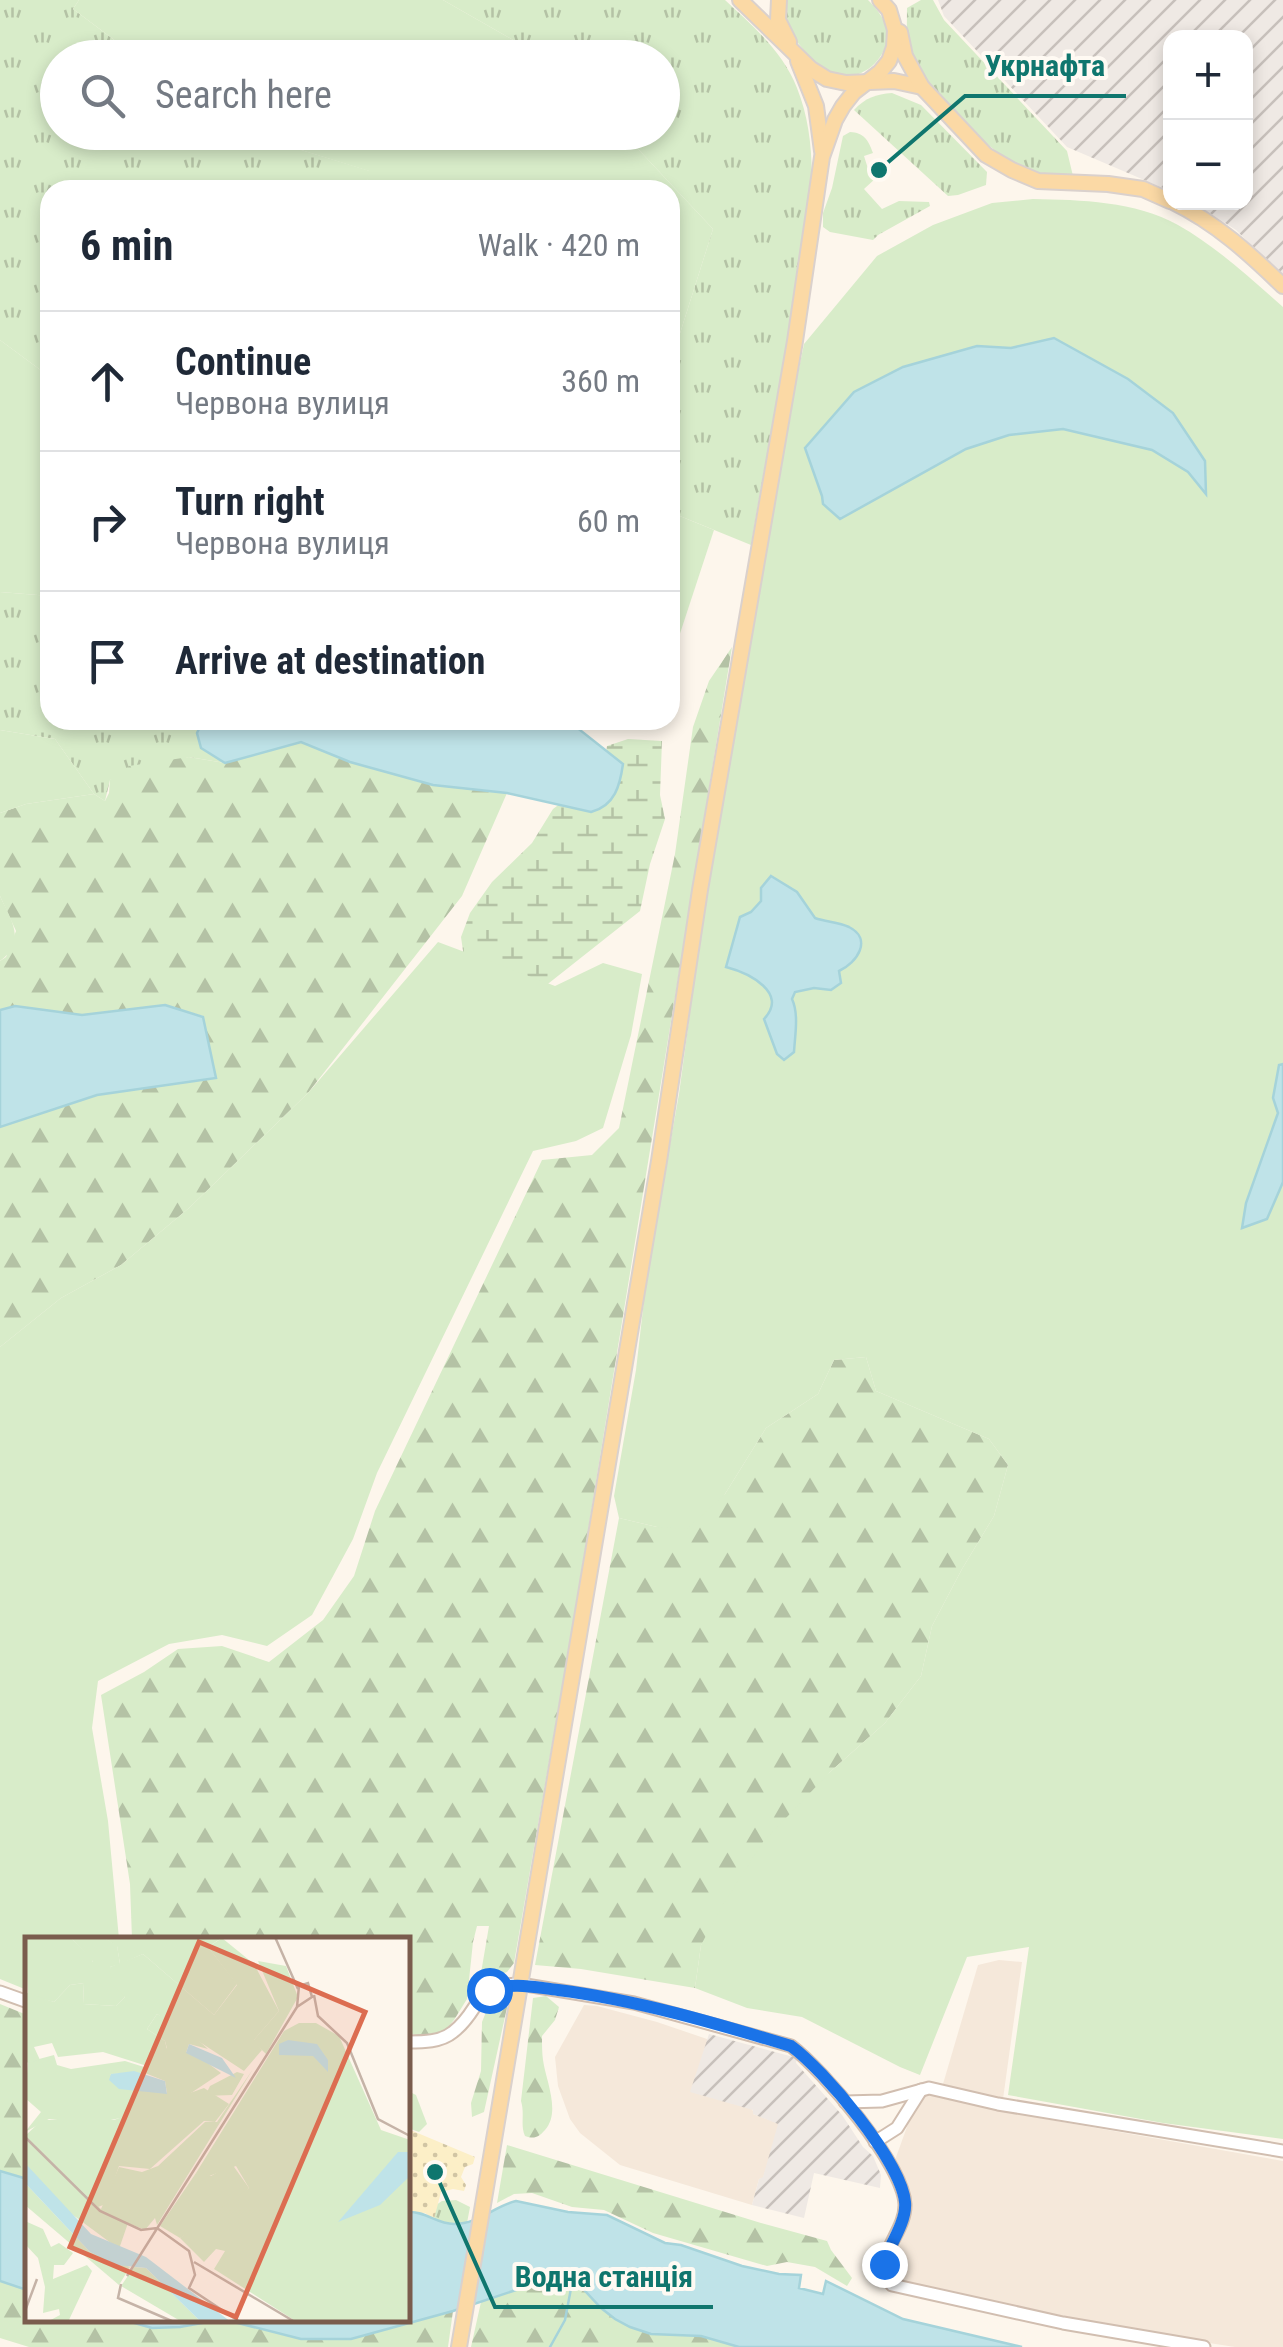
<!DOCTYPE html>
<meta charset="utf-8">
<style>
:root{--surface:#fff;--page:#f2f2f3;--text:#1f2937;--muted:#747a83;--line:#e0e1e3}
body{margin:0;font-family:"Roboto Condensed",sans-serif;background:var(--page);color:var(--text)}
.controls{position:absolute;right:30px;top:30px;display:grid;overflow:hidden;border-radius:20px;box-shadow:0 5px 15px #0003}
.controls button{width:90px;height:90px;display:grid;place-items:center;padding:0;border:0;border-bottom:2px solid var(--line);background:var(--surface);color:var(--text);font:50px sans-serif}
.stop{position:absolute;width:30px;height:30px;margin:-22px;border:8px solid #1a73e8;border-radius:50%;background:#fff}
.stop.end{background:#1a73e8;border-color:#fff;box-shadow:0 2px 10px #0008}
.list{margin:0;padding:0;list-style:none}
h2{display:flex;justify-content:space-between;align-items:center;height:130px;margin:0;padding:0 40px;font-size:42px}
h2 small{font-size:32px;font-weight:400;color:var(--muted)}
.list li{display:grid;grid-template-columns:65px 1fr auto;gap:30px;align-items:center;box-sizing:border-box;height:140px;padding:0 40px;border-top:2px solid var(--line)}
.list b{display:block;font-size:38px;white-space:nowrap}
.list p{margin:0;font-size:32px;white-space:nowrap;color:var(--muted)}
.list em{font-size:32px;font-style:normal;color:var(--muted)}
.icon{flex:none;width:55px;height:55px;fill:none;stroke:currentColor;stroke-width:2;stroke-linecap:round;stroke-linejoin:round}
.map{position:relative;flex:none;width:1283px;height:2347px;overflow:hidden}
.search{position:absolute;background:var(--surface);box-shadow:0 5px 15px #0003;left:40px;top:40px;width:640px;height:110px;display:flex;align-items:center;gap:25px;box-sizing:border-box;padding:0 35px;border-radius:55px;color:var(--muted);font-size:38px}
.panel{position:absolute;background:var(--surface);box-shadow:0 5px 15px #0003;left:40px;top:180px;width:640px;height:550px;border-radius:30px}
.map>svg:first-child{display:block}
.residential{fill:#f5e8da}
.industrial{fill:url(#industrial-furrows)}
.grass{fill:url(#grass-tufts)}
.forest{fill:url(#forest-firs)}
.wetland{fill:url(#wetland-marsh)}
.sand{fill:url(#sand-dots)}
.green{fill:#d8ecc9}
.water{fill:#bfe3e8;stroke:#a5d3da;stroke-width:2.5}
.lines{fill:none;stroke-linecap:round;stroke-linejoin:round}
.stream{stroke:#a5d3da;stroke-width:2.5}
.minor-casing{stroke:#d1beb0;stroke-width:15}
.major-casing{stroke:#dad1cd;stroke-width:18}
.minor{stroke:#fff;stroke-width:11}
.major{stroke:#fbd9a5;stroke-width:14}
.route{stroke:#1a73e8;stroke-width:12}
.inset-road{fill:none;stroke:#c5b3a7;stroke-width:2.5}
.view{fill:#dc6d51;fill-opacity:0.15;stroke:#dc6d51;stroke-width:5}
.inset-edge{fill:none;stroke:#7a5c4d;stroke-width:5}
.leader{fill:none;stroke:#0f766e;stroke-width:4}
.callout-dot{fill:#0f766e;stroke:#fffaf3;stroke-width:4}
.callout-label{font-size:30px;text-anchor:middle;font-weight:bold;fill:#0f766e;stroke:#fffaf3;stroke-width:8;stroke-linejoin:round;paint-order:stroke}
</style>
<div class="map">
<svg width="1283" height="2347" viewBox="0 0 1283 2347">
<defs>
<pattern id="industrial-furrows" width="10" height="10" patternUnits="userSpaceOnUse" patternTransform="scale(2.5)"><rect width="10" height="10" fill="#efe9e4"/><path d="M-1 1l2-2M0 10L10 0M9 11l2-2" fill="none" stroke="#c7c0bb"/></pattern>
<pattern id="grass-tufts" width="24" height="20" patternUnits="userSpaceOnUse" patternTransform="scale(2.5)"><rect width="24" height="20" fill="#d8ecc9"/><path d="M3 7l-1-3M5 7V3M7 7l1-3M15 17l-1-3M17 17v-4M19 17l1-3" fill="none" stroke="#b4c2a5"/></pattern>
<pattern id="forest-firs" width="22" height="20" patternUnits="userSpaceOnUse" patternTransform="scale(2.5)"><rect width="22" height="20" fill="#d8ecc9"/><path d="M5 1l3.5 6h-7zM16 11l3.5 6h-7z" fill="#b4c2a5"/></pattern>
<pattern id="wetland-marsh" width="20" height="14" patternUnits="userSpaceOnUse" patternTransform="scale(2.5)"><rect width="20" height="14" fill="#d8ecc9"/><path d="M1 5h8M5 5V1M11 12h8M15 12V8" fill="none" stroke="#b4c2a5"/></pattern>
<pattern id="sand-dots" width="8" height="8" patternUnits="userSpaceOnUse" patternTransform="scale(2.5)"><rect width="8" height="8" fill="#fcefc7"/><path d="M2 2h.1M6 6h.1" fill="none" stroke="#d1c5a4" stroke-width="1.8" stroke-linecap="round"/></pattern>
</defs>
<rect width="100%" height="100%" fill="#fdf6ec"/>
<!-- residential -->
<g class="residential">
<polygon points="999,1960 1022,1962 1003,2099 943,2084 978,1965"/>
<polygon points="584,2005 597,2006 657,2022 707,2039 753,2111 753,2114 780,2124 763,2178 759,2179 752,2205 620,2165 580,2133 570,2119 558,2086 555,2057"/>
<polygon points="927,2092 966,2103 1051,2120 1283,2161 1283,2347 1235,2347 1164,2336 955,2294 903,2282 892,2275 909,2211 909,2192 895,2160 912,2113"/>
</g>
<!-- industrial -->
<g class="industrial">
<polygon points="938,0 1283,0 1283,276 1236,230 1194,203 1246,202 1246,38 1170,38 1170,191 1067,147 944,16"/>
<polygon points="709,2034 797,2058 796,2063 842,2115 863,2147 873,2156 881,2175 880,2188 814,2173 804,2218 752,2205 759,2179 763,2177 778,2124 753,2114 753,2110 690,2092"/>
</g>
<!-- grass -->
<g class="grass">
<polygon points="0,0 79,0 73,9 137,57 58,58 58,132 246,133 370,171 365,190 50,190 50,377 0,340"/>
<path d="M443 0H725C753 26 783 52 797 88 829 168 801 268 786 350 774 415 762 480 751 545L670 512V365L713 229 623 133 662 132V58L543 57Z"/>
<path d="M786 0H868C877 9 887 21 887 34 888 61 858 84 833 74 818 68 808 55 798 43 786 29 781 18 786 0Z"/>
<path d="M921 0H933L944 20 1067 151 1073 176C1056 174 1035 175 1019 167 996 156 929 92 916 70 905 53 907 27 907 8Z"/>
<path d="M892 93 921 105 987 172 986 185 958 195 948 196 854 110C865 98 876 94 892 93Z"/>
<path d="M850 132C864 133 868 139 873 153L864 156 870 175H875L876 178 864 189 882 209 899 201 929 202 930 206 878 235 873 240 830 232 823 227V213L832 188 843 136Z"/>
<polygon points="0,592 50,596 50,720 203,720 197,733 201,747 225,763 189,757 110,780 105,801 94,794 55,739 0,730"/>
<polygon points="456,2200 470,2207 467,2223 441,2223 434,2219 436,2205 442,2201"/>
</g>
<!-- forest -->
<g class="forest">
<polygon points="732,647 571,1635 514,1963 507,1972 486,1980 481,1973 489,1926 477,1926 473,1942 467,1999 454,2020 444,2032 423,2037 408,2033 408,1940 132,1939 130,1884 101,1695 144,1672 178,1649 222,1646 269,1662 323,1620 354,1576 375,1511 542,1160 592,1155 619,1128 675,854 693,727 709,681"/>
<polygon points="301,742 350,762 433,785 507,793 462,896 308,1093 189,1208 121,1265 61,1298 0,1347 0,1127 97,1095 215,1077 203,1016 165,1005 82,1015 15,1006 0,1010 0,961 6,957 16,931 0,896 0,813 26,804 94,794 105,801 109,793 110,780 129,766 189,757 225,763"/>
<polygon points="866,1357 876,1391 989,1439 1008,1465 994,1516 962,1569 932,1626 921,1676 885,1723 830,1772 701,1945 695,1988 581,1969 535,1965 619,1518 657,1527 725,1494 766,1428 818,1394 834,1360"/>
<polygon points="499,1992 506,1994 508,2003 484,2112 472,2117 471,2103 481,2071 482,2022 488,2007"/>
<path d="M546 1996 559 2007 555 2020 542 2036C542 2044 542 2053 543 2060 546 2081 561 2112 545 2130 538 2138 534 2139 525 2136 520 2125 525 2114 521 2101L533 1998Z"/>
<polygon points="0,2004 27,2015 27,2179 0,2171"/>
<polygon points="408,2091 416,2095 427,2124 419,2132 408,2128"/>
<polygon points="507,2145 761,2223 827,2241 831,2250 852,2278 847,2286 815,2267 787,2262 767,2266 653,2233 604,2210 572,2207 532,2193 514,2194 497,2203"/>
<polygon points="558,2272 566,2274 573,2278 615,2319 651,2334 701,2336 739,2347 471,2347 481,2302 525,2287"/>
<polygon points="0,2281 27,2290 28,2320 124,2320 152,2328 180,2327 213,2321 230,2321 301,2339 351,2339 453,2311 448,2347 29,2347 0,2338"/>
</g>
<!-- wetland -->
<polygon class="wetland" points="628,739 662,741 660,795 665,819 650,864 640,911 520,1006 469,992 461,937 470,913 492,882 532,843 553,809 569,797 602,783 607,746"/>
<!-- sand -->
<polygon class="sand" points="408,2129 475,2157 473,2164 465,2167 461,2177 466,2185 464,2191 453,2189 441,2192 434,2219 425,2213 408,2212"/>
<!-- green -->
<g class="green">
<polygon points="79,0 443,0 543,57 137,57 73,9"/>
<polygon points="246,133 623,133 713,229 670,365 670,190 365,190 369,171"/>
<path d="M1033 199C1081 200 1135 201 1178 225 1217 247 1250 278 1283 307V2139L1163 2123 1008 2095 1029 1947 967 1957 920 2075 900 2067 802 2017 747 2008 695 1988 701 1945 722 1906 763 1842 830 1772 885 1723 921 1676 932 1626 962 1569 994 1516 1008 1465 989 1439 876 1391 866 1357 834 1360 818 1394 766 1428 725 1494 687 1529 657 1527 619 1518 614 1496 636 1370 647 1274 679 1094 710 864 788 421 804 344 877 256 933 225 992 203Z"/>
<polygon points="0,340 50,377 50,596 0,592"/>
<polygon points="670,512 714,530 670,664"/>
<polygon points="0,730 55,739 94,794 26,804 0,813"/>
<path d="M0 896C11 920 27 941 0 961Z"/>
<polygon points="438,942 555,986 603,963 642,974 631,1035 603,1128 576,1141 533,1151 377,1473 353,1539 312,1615 267,1646 222,1635 169,1644 98,1681 92,1728 108,1821 119,1939 28,1940 27,1990 0,1979 0,1347 61,1298 121,1265 189,1208 308,1093"/>
</g>
<!-- water -->
<g class="water">
<polygon points="1054,338 1128,379 1173,413 1205,461 1206,494 1188,472 1152,450 1063,429 1009,435 966,449 840,519 823,504 822,496 805,448 854,392 903,367 977,346 1011,348"/>
<path d="M203 720H556L575 726 623 764C620 785 615 806 591 812L507 793 433 785 350 762 301 742 225 763 201 748 197 733Z"/>
<path d="M771 876 797 892 815 918C826 922 838 922 849 927 873 939 857 963 839 971L841 983 831 990 814 988 795 992 792 999C799 1014 795 1035 794 1052L784 1060 777 1054 764 1019C789 993 749 973 726 967L740 917 751 912 761 901V888Z"/>
<polygon points="165,1005 203,1017 216,1078 97,1095 0,1127 0,1010 15,1006 82,1015"/>
<polygon points="1283,1064 1283,1182 1267,1219 1242,1228 1246,1203 1278,1113 1273,1098 1279,1065"/>
<polygon points="0,2171 27,2179 27,2290 0,2281"/>
<path d="M516 2201 568 2212 607 2215 665 2243 681 2245 742 2266 779 2274 801 2275 799 2288 823 2294 826 2281 903 2319 1022 2347H739L701 2336 651 2334 630 2327 615 2319 601 2308 573 2278 566 2274H550L525 2287 453 2311 351 2339H301L230 2321H213L180 2327 152 2328 124 2320H408V2212C426 2211 436 2224 454 2224 479 2224 494 2206 516 2201Z"/>
</g>
<g class="lines">
<!-- stream -->
<polyline class="stream" points="550,2347 565,2320 573,2278"/>
<!-- minor casing -->
<g class="minor-casing">
<g id="minor">
<polyline points="0,1992 28,2002"/>
<path d="M408 2042C423 2042 441 2042 453 2032 483 2009 471 1985 520 1984L634 2003 791 2046C823 2070 903 2164 905 2204 906 2234 871 2255 892 2285L1063 2323 1204 2347"/>
<polyline points="845,2102 882,2101 929,2088 998,2104 1283,2151"/>
<polyline points="875,2142 897,2128 921,2090"/>
</g>
</g>
<!-- major casing -->
<g class="major-casing">
<g id="major">
<polyline points="740,0 811,69 827,79 846,83 894,81 922,87"/>
<polyline points="779,0 778,20 789,42"/>
<polyline points="900,32 905,56 922,87 986,155 1012,170 1038,181 1108,184 1143,189 1170,201"/>
<polyline points="798,61 816,106 822,151"/>
<path d="M1173 202C1216 223 1249 253 1283 286"/>
<polyline points="459,2347 659,1161 700,890 795,341 822,157 835,120 843,106 854,92 880,72 889,61 894,47 895,30 889,10 880,0"/>
</g>
</g>
<!-- minor -->
<use href="#minor" class="minor"/>
<!-- major -->
<use href="#major" class="major"/>
</g>
<g class="lines">
<!-- route -->
<path class="route" d="M489 1990C513 1982 533 1987 558 1990 637 2000 715 2023 791 2046 824 2070 901 2161 905 2202 907 2220 891 2244 884 2260V2264"/>
</g>
<!-- overview -->
<g transform="translate(25 1937)">
<rect width="385" height="385" fill="#fdf6ec"/>
<path d="M0 0H45L68 23 59 46 45 48 29 65 3 58ZM77 0H198L183 10 212 47 189 78 118 17 95 27 92 9ZM233 24 261 29 273 60 241 117 228 104 254 74ZM132 77 161 92 183 112 164 107 161 116 143 115 140 104 122 92Z" fill="#d8ecc9"/>
<path d="M148 111 172 118 196 136 154 164 120 176 66 187 24 182 0 195 16 175 0 161 3 125 29 118 32 128 46 132 100 124 119 130 125 112ZM120 136 140 144 142 156 85 137ZM228 132 132 288 130 281 120 293 103 286 94 312 29 264 0 226V201L76 272 94 230 117 235 133 229 180 185H192ZM207 227 224 251 201 273 155 301 135 289 171 236 186 239ZM0 246 65 315 105 330 94 348 0 268ZM0 284 18 292 26 310 34 306 48 316 39 328H29L28 342 62 328 67 334 43 385H22L35 378 34 372 18 376 20 350 13 321 0 307ZM109 330 121 331 176 385H157L96 349Z" fill="#d8ecc9" fill-rule="evenodd"/>
<path d="M45 0H77L92 8 95 27 85 30 100 60 91 69 58 67 59 46 51 38 68 24ZM212 135 219 137 207 158 180 159 185 149Z" fill="#d8ecc9"/>
<path d="M197 1 229 27 254 74 229 103 237 113 219 134 132 77 122 92 140 104 142 113 125 112 122 129 78 115 33 120 27 106 9 110 15 123 0 126V55L29 65 45 48 59 46 58 67 91 69 100 60 87 47 85 30 118 17 189 78 212 48 183 10ZM274 86H291L314 99 356 193 385 203V385H272L189 332 200 314 191 312 179 325 155 301 224 251 211 229 179 241 171 236 259 94ZM179 151 204 167 190 185 179 184 125 232 94 229 81 267 73 270 0 199 17 183H89Z" fill="#d8ecc9"/>
<path d="M263 103 292 107 303 123V135L288 119 254 118V107ZM164 107 197 121 211 141 161 116ZM109 134 140 144 142 157 94 152 84 143 86 137ZM373 215H385V239L355 268 313 285ZM0 226 66 297 121 320 206 385H176L121 331 91 328 65 315 0 246Z" fill="#bfe3e8"/>
<path class="inset-road" d="M250 0 273 52M289 58 293 79 322 106 353 182 385 199M0 200 75 274 116 293 132 291 164 314 170 338 164 351 215 385M169 325 270 385M102 339 272 70 287 60 283 46 274 49 272 70M96 347 93 361 149 385M0 374 12 342"/>
<path class="view" d="M174 5 340 75 211 380 45 310Z"/>
<rect width="385" height="385" class="inset-edge"/>
</g>
<!-- callouts -->
<path class="leader" d="M879 170L965 96H1126M435 2172L495 2307H713"/>
<g class="callout-dot">
<circle cx="879" cy="170" r="10"/>
<circle cx="435" cy="2172" r="10"/>
</g>
<g class="callout-label">
<text x="1045" y="76">Укрнафта</text>
<text x="604" y="2287">Водна станція</text>
</g>
</svg>
<div class="controls">
<button>+</button>
<button>−</button>
</div>
<div class="stop" style="left:489px;top:1990px"></div>
<div class="stop end" style="left:884px;top:2264px"></div>
<div class="search"><svg class="icon" aria-label="search" viewBox="0 0 24 24"><circle cx="10" cy="10" r="6"/><path d="M15 15l6 6"/></svg>Search here</div>
<section class="panel">
<h2>6 min<small>Walk · 420 m</small></h2>
<ul class="list">
<li><svg class="icon" aria-label="ahead" viewBox="0 0 24 24"><path d="M12 20V5M6 11l6-6 6 6"/></svg><div><b>Continue</b><p>Червона вулиця</p></div><em>360 m</em></li>
<li><svg class="icon" aria-label="right" viewBox="0 0 24 24"><path d="M7 20v-9h11M14 6l5 5-5 5"/></svg><div><b>Turn right</b><p>Червона вулиця</p></div><em>60 m</em></li>
<li><svg class="icon" aria-label="arrive" viewBox="0 0 24 24"><path d="M6 21V4h12l-3 4 3 4H6"/></svg><div><b>Arrive at destination</b></div></li>
</ul>
</section>
</div>
